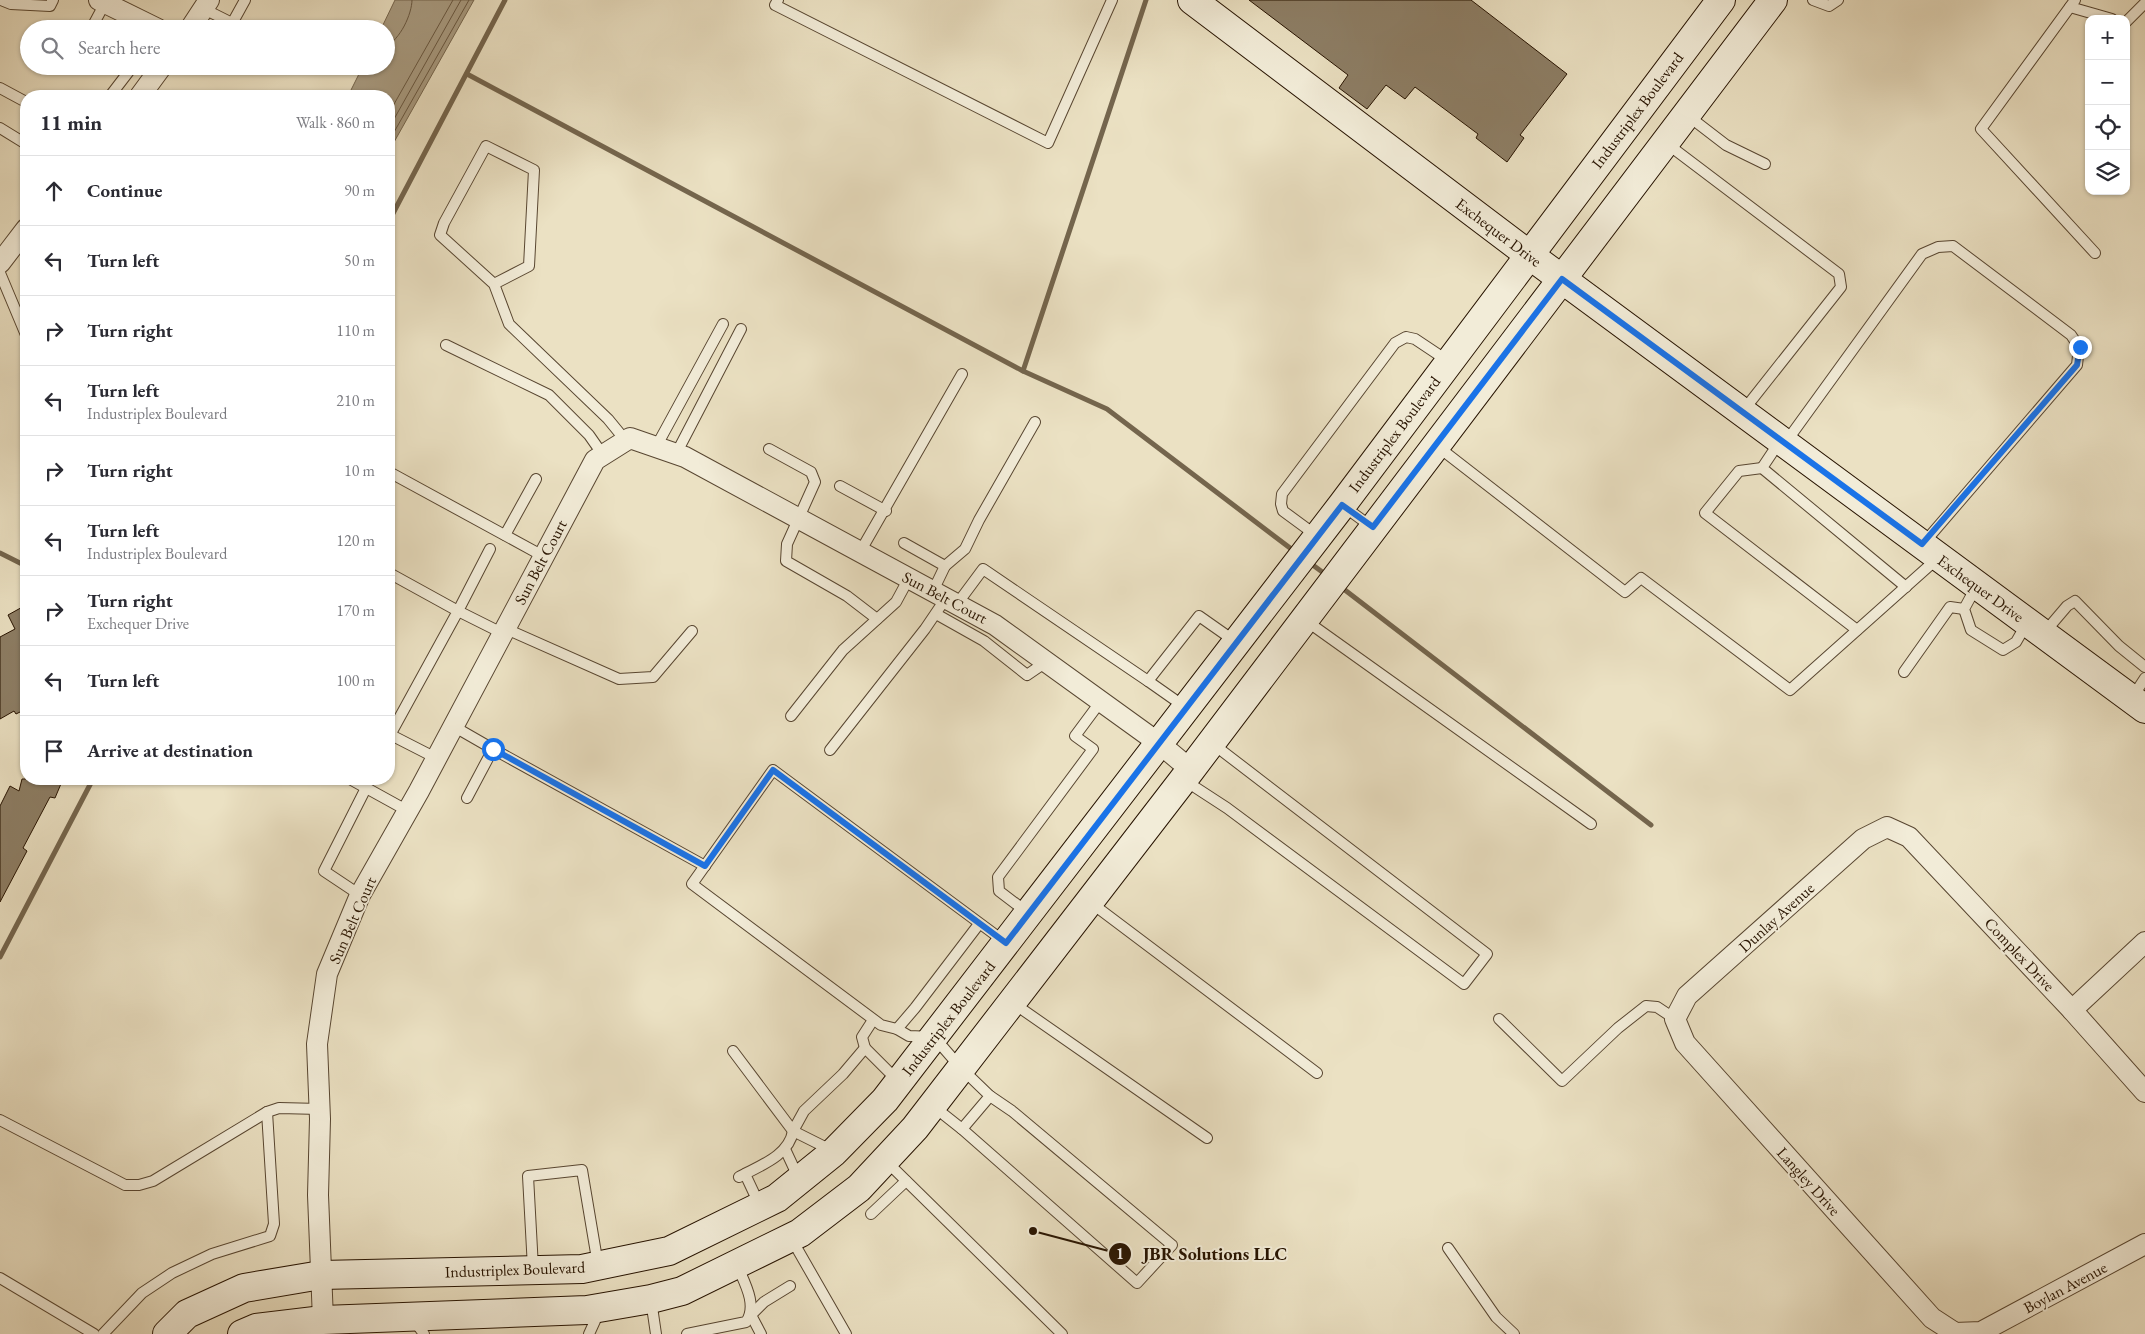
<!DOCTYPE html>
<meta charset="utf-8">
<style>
:root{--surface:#fff;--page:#f7f7f7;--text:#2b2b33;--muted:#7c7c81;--line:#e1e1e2}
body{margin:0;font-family:"EB Garamond",serif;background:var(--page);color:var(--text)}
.controls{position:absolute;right:15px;top:15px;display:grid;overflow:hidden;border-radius:10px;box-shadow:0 1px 4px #0004}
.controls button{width:45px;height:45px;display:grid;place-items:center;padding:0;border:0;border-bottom:1px solid var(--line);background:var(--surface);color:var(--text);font:25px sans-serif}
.stop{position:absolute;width:15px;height:15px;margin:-11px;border:4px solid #1a73e8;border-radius:50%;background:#fff}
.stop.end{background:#1a73e8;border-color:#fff;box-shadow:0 1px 5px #0008}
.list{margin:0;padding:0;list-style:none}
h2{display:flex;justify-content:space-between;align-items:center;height:65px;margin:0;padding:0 20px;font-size:21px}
h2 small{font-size:16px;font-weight:400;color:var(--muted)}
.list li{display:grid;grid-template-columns:32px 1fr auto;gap:15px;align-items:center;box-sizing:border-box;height:70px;padding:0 20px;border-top:1px solid var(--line)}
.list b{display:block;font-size:19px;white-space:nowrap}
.list p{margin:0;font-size:16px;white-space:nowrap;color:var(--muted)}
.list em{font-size:16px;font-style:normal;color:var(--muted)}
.icon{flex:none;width:28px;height:28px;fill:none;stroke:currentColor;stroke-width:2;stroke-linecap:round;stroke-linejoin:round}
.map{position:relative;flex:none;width:2145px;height:1334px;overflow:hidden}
.search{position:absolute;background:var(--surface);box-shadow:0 1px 4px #0004;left:20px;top:20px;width:375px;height:55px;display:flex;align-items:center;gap:12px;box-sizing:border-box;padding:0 18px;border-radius:28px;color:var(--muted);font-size:19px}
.panel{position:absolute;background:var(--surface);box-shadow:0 1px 4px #0004;left:20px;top:90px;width:375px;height:695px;border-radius:20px}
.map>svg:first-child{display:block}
.water{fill:#a89b81;stroke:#74654d}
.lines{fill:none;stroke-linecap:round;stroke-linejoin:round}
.shore{stroke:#685740;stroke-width:1}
.stream{stroke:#74654d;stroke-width:5}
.building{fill:#8d7e65;stroke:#271300}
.lane-casing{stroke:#584631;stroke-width:12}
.street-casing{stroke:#584631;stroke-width:22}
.secondary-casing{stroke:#271300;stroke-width:30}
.lane{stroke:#f2ecd8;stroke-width:10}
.street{stroke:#f2ecd8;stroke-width:20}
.secondary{stroke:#f2ecd8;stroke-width:28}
.route{stroke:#1a73e8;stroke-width:6}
.labels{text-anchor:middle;stroke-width:4;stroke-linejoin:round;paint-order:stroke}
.street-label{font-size:16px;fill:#271300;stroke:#f2ecd8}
.leader{fill:none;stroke:#271300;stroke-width:2}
.callout-dot{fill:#271300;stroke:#f2ecd8;stroke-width:2}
.mark-label{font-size:15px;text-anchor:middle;font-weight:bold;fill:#fff}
.callout-label{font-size:18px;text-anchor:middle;font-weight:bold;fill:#271300;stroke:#f2ecd8;stroke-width:4;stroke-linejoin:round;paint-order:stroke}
</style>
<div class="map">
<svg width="2145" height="1334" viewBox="0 0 2145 1334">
<rect width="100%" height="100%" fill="#ebe1c3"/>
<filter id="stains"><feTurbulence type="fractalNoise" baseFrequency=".004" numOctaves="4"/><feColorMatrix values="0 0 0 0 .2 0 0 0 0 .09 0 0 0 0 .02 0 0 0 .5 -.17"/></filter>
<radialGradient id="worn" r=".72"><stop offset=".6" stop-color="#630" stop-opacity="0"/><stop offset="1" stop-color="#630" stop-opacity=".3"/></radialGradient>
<!-- water -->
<polygon class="water" points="395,0 474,0 389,151 389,96 348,96 363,66 386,66 386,29 381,29"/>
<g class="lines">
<!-- shore -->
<g class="shore">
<path d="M386 46C400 40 412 14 412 0"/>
<polyline points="389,113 453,0"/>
<polyline points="389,128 461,0"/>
<polyline points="389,141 469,0"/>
</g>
<!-- stream -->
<g class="stream">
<polyline points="467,74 1023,371 1146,0"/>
<polyline points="389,221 505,0"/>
<polyline points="1023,371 1107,409 1294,551"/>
<polyline points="0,553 26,566"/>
<polyline points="1310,563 1325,574"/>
<polyline points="1341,587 1651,825"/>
<polyline points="0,957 93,779"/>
</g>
</g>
<!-- building -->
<g class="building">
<polygon points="1249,0 1471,0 1567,74 1520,135 1524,138 1507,162 1476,138 1478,134 1415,87 1405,99 1386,85 1367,109 1339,88 1348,75"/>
<polygon points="26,605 26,709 16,714 14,711 0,719 0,637 15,629 8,615"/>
<polygon points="22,779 63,779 55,798 50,797 23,848 27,851 0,902 0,806 10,786 19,791"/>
</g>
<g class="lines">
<!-- lane casing -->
<g class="lane-casing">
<g id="lane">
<polyline points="1,0 11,4 50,6 53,0"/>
<polyline points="778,0 775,5 1048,143 1112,0"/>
<polyline points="1813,0 1829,6 1838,0"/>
<polyline points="2075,0 1981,129 2095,253"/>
<polyline points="2070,7 2112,19"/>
<polyline points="204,9 232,23"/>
<polyline points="2126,22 2145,3"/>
<polyline points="91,29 105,3"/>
<polyline points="229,29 245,0"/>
<polyline points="0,88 26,102"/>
<polyline points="110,96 133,66"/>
<polyline points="1687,115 1726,145 1765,164"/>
<polyline points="0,128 26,144"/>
<polyline points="1666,143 1839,274 1841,287 1743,411"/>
<polyline points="0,273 26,335"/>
<polyline points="494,284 529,266 534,170 486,146 444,223 440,235 494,284 509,324 608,419 626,441"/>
<polyline points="446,345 549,395 589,435 603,455"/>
<polyline points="1780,441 1762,468 1906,587"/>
<polyline points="1786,442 1922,254 1938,247 1953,246 2071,335 2079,347 2077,365 1923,544"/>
<polyline points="1437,446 1625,592 1641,578 1790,690 1938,558"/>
<polyline points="656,447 723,324"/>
<polyline points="769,449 811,472 815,482 787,544 786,561 847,596 877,619"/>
<polyline points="676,454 741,329"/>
<polyline points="1762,468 1739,471 1705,513 1857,630"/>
<polyline points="389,472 543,556"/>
<polyline points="840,486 886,511"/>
<polyline points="1343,506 1372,527"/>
<polyline points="505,535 536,479"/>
<polyline points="1317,536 1283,511 1281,504 1282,494 1395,343 1406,337 1415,339 1448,361"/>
<polyline points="904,543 945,566 933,591"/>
<polyline points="490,549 458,611 502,633"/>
<polyline points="860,552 962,374"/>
<polyline points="945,566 965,549 979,520 1035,422"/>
<polyline points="389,573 458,611 390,735"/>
<polyline points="1976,587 1964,609 1971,630 2003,650 2016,642 2027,623"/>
<polyline points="957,604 983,569 1148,681"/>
<polyline points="936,614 984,641 1027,675 1046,662"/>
<polyline points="1305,620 1591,824"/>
<polyline points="504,628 619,679 653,677 692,631"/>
<polyline points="2044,633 2067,606 2075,601 2119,646 2145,667"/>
<polyline points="1904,672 1950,607 1964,609"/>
<polyline points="2132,698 2145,678"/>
<polyline points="1185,707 1148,681 1199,616 1236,642"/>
<polyline points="791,716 843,650 896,602 909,578"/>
<polyline points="453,726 493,749 467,798"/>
<polyline points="389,734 436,758"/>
<polyline points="493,749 705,866"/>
<polyline points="830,750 925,629 946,598"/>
<polyline points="350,779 408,811"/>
<polyline points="1184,780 1227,808 1464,984 1487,954 1213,744"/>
<polyline points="360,895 324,871 366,788"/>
<polyline points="1090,902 1317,1073"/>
<polyline points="1028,913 999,891 998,877 1093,749 1075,736 1101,701"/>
<polyline points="1013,1003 1207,1138"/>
<polyline points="1499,1019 1562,1081 1618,1028 1646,1006 1657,1007 1675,1019"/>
<polyline points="897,1029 915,1008 979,924"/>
<polyline points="865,1048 862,1037 873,1020"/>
<polyline points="733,1051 793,1131 804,1111 843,1074 865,1048 898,1081"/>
<polyline points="933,1106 962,1129 990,1096 961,1068 934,1037 909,1036 897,1029 881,1025 692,884 773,770 1005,942"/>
<polyline points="0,1120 125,1185 139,1185 153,1181 267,1112 279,1108 320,1109"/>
<polyline points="962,1129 1137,1283 1172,1245 1012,1111 990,1096"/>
<polyline points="785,1149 799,1179"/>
<polyline points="886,1161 1062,1334"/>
<polyline points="745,1174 760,1206"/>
<path d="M739 1177C759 1166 789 1156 793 1131L833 1151"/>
<polyline points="871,1214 906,1181"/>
<polyline points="791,1238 846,1334"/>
<polyline points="1448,1248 1496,1317 1514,1334"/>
<polyline points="533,1268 528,1176 582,1170 598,1265"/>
<polyline points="0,1278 94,1334"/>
<polyline points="651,1300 656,1334"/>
<polyline points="413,1319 424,1334"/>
<polyline points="103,1334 142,1293 172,1273 212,1254 270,1236 274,1224 267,1112"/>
<polyline points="589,1334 599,1312"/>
<path d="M687 1334 746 1322C758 1305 744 1282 737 1265"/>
<polyline points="761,1334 751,1315 764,1302 790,1286"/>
</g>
</g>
<!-- street casing -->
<g class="street-casing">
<g id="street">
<polyline points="99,0 158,29"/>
<polyline points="190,29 209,0"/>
<polyline points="140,96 162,66"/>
<polyline points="0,263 26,229"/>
<polyline points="2072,1010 2145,942"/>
<polyline points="2145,1092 2072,1010 1909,837 1887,827 1863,839 1687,996 1675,1019 1685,1043 1932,1318 1955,1333 1981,1332 2145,1244"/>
<polyline points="323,1320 318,1195 320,1119 317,1044 327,974 360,895 419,791 595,460 630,438 685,457 995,625 1160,744 1191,770"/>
</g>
</g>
<!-- secondary casing -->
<g class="secondary-casing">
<g id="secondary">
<polyline points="1192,0 1528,254 2145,709"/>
<polyline points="167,1334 187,1314 244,1288 321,1275 582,1269 669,1251 777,1198 834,1152 885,1100 1342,505 1721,0"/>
<polyline points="242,1334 256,1328 323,1320 587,1310 651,1299 682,1291 800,1233 859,1188 915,1128 1183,780 1773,0"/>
</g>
</g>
<!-- lane -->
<use href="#lane" class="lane"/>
<!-- street -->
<use href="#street" class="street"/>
<!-- secondary -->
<use href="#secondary" class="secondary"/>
</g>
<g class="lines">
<!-- route -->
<polyline class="route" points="493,749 705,866 773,770 1006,943 1342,505 1373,527 1562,279 1922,544 2077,365 2080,347"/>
</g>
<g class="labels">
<!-- street labels -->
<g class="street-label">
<text transform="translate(1637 110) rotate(-53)" y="6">Industriplex Boulevard</text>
<text transform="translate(1499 232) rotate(37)" y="6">Exchequer Drive</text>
<text transform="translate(1394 434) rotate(-53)" y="6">Industriplex Boulevard</text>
<text transform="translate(540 562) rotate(-62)" y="6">Sun Belt Court</text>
<text transform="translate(1981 588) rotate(36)" y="6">Exchequer Drive</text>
<text transform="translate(945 597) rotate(28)" y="6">Sun Belt Court</text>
<text transform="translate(1776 917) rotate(-42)" y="6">Dunlay Avenue</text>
<text transform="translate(352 920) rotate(-66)" y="6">Sun Belt Court</text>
<text transform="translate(2020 954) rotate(47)" y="6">Complex Drive</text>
<text transform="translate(948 1018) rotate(-52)" y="6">Industriplex Boulevard</text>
<text transform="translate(1809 1181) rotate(48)" y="6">Langley Drive</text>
<text transform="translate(515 1269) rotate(-2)" y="6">Industriplex Boulevard</text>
<text transform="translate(2065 1287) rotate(-28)" y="6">Boylan Avenue</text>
</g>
</g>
<!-- callouts -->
<path class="leader" d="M1033 1231L1120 1254"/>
<g class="callout-dot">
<circle cx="1033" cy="1231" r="5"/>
<circle cx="1120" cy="1254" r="12"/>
</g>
<g class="mark-label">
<text x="1120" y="1259">1</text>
</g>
<g class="callout-label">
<text x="1215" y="1260">JBR Solutions LLC</text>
</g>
<rect width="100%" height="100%" filter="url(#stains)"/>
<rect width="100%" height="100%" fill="url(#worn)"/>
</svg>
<div class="controls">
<button>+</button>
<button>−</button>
<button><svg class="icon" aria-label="locate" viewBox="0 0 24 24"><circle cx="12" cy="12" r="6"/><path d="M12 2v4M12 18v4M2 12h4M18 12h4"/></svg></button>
<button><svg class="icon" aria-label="layers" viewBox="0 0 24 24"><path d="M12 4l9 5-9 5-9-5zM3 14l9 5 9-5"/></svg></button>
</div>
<div class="stop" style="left:493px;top:749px"></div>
<div class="stop end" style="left:2080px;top:347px"></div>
<div class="search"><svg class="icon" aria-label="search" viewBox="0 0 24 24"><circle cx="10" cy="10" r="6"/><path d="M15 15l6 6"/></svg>Search here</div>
<section class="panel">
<h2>11 min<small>Walk · 860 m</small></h2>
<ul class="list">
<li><svg class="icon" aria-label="ahead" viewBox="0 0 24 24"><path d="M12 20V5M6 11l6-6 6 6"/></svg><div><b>Continue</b></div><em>90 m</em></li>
<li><svg class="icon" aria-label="left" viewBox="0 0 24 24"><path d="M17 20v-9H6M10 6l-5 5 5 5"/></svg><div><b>Turn left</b></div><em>50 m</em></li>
<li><svg class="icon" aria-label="right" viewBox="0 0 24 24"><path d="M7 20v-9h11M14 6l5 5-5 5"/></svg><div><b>Turn right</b></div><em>110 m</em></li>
<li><svg class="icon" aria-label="left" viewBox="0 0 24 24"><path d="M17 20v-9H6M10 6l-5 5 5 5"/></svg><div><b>Turn left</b><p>Industriplex Boulevard</p></div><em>210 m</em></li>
<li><svg class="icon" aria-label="right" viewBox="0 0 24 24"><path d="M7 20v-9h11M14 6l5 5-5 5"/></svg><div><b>Turn right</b></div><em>10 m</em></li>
<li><svg class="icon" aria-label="left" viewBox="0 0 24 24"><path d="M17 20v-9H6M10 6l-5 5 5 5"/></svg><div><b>Turn left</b><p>Industriplex Boulevard</p></div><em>120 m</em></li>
<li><svg class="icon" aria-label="right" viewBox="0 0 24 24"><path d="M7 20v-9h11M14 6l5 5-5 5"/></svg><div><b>Turn right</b><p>Exchequer Drive</p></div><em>170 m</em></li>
<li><svg class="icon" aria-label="left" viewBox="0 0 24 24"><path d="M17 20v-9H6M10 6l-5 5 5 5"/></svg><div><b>Turn left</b></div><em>100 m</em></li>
<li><svg class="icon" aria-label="arrive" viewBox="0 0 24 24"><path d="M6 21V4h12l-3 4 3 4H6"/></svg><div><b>Arrive at destination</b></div></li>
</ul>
</section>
</div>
